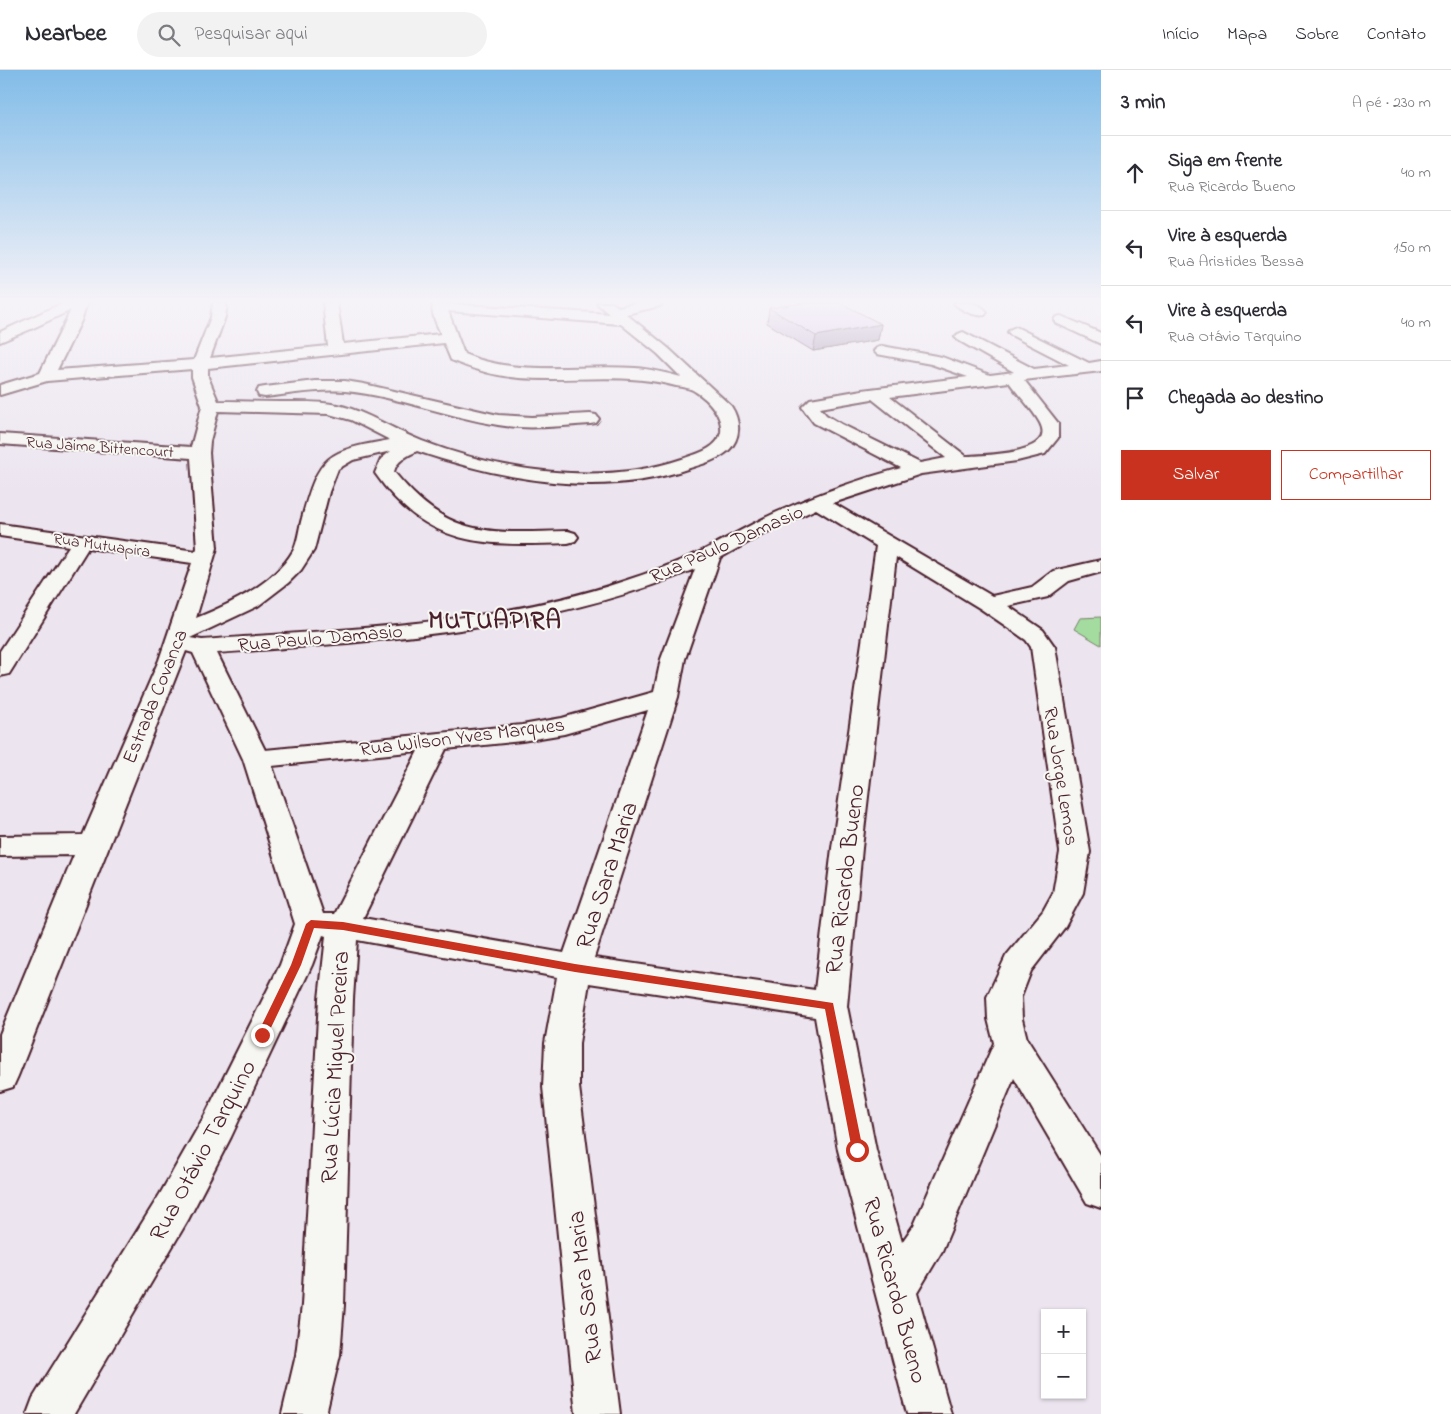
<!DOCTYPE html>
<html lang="pt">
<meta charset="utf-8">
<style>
:root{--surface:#fff;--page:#f2f2f3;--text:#2b2b33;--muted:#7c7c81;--line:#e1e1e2;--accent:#c8321e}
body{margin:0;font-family:"Indie Flower",sans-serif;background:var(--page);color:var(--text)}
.controls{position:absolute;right:15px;bottom:15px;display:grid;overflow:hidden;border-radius:0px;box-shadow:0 1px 4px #0004}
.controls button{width:45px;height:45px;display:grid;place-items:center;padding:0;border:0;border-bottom:1px solid var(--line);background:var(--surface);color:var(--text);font:25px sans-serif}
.stop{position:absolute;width:15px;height:15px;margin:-11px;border:4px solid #c8321e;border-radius:50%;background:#fff}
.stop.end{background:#c8321e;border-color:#fff;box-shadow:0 1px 5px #0008}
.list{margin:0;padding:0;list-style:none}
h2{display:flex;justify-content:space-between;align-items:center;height:65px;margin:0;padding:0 20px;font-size:21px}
h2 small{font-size:16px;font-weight:400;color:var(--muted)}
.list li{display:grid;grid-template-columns:32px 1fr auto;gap:15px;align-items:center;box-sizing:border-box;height:75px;padding:0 20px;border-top:1px solid var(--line)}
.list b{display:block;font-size:19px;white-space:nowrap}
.list p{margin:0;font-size:16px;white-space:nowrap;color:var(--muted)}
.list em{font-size:16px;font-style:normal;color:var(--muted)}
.actions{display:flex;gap:10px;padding:15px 20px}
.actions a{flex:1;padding:11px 0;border:1px solid var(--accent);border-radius:0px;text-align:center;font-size:18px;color:var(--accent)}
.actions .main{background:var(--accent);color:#fff}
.icon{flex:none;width:28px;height:28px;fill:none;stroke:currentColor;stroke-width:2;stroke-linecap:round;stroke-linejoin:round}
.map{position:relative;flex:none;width:1101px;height:1344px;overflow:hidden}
header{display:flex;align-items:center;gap:30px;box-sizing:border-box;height:70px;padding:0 25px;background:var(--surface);border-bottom:1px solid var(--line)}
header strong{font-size:24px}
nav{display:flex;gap:28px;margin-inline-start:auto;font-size:18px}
.search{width:350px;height:45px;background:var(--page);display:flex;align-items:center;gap:12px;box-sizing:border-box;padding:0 18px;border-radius:28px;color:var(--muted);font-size:19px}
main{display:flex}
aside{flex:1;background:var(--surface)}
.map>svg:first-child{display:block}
.green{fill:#a4dca0;stroke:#777e66}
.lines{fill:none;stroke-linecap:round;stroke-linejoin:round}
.minor-casing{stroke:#4a1f2b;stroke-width:4}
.minor{fill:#f6f6f2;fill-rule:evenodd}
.wall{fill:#b7a3cb;stroke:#4a1f2b}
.shaded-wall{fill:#9584a5;stroke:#4a1f2b}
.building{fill:#d5bdec;stroke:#4a1f2b}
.route{fill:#c8321e}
.labels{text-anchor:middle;stroke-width:4;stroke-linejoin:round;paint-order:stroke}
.far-street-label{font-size:16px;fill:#4a1f2b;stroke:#f6f6f2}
.street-label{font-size:20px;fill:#4a1f2b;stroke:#f6f6f2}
.near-street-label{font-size:24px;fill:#4a1f2b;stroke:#f6f6f2}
.district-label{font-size:25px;font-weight:bold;letter-spacing:1px;fill:#4a1f2b;stroke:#f6f6f2}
</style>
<header>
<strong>Nearbee</strong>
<div class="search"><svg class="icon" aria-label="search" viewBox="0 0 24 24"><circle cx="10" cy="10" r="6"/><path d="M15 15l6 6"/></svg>Pesquisar aqui</div>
<nav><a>Início</a><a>Mapa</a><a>Sobre</a><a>Contato</a></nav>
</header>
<main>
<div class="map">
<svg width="1101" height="1344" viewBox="0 0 1101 1344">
<rect width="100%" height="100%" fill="#ece5f0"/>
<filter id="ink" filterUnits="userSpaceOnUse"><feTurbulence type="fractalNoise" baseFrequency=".02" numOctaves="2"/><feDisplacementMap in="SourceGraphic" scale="10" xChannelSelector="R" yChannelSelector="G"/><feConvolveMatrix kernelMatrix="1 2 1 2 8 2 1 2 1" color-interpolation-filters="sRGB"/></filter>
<g filter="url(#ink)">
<!-- green -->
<polygon class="green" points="1101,547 1101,575 1074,559 1080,548"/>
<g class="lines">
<!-- minor casing -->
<g class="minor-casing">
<g id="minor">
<path d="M63 233H87L81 251 57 300 194 290 211 247 213 233H227L225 247 210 288 328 276 323 233H337L343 274 441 264C437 255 430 242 433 233L609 244 597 233H612L618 237 638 233H662L660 236 626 244 668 278 731 336C741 351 741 369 728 381 717 390 703 394 690 398 602 429 503 410 417 381 407 386 396 391 394 402 449 469 488 463 568 461L575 463 578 467 575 471 568 473C485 476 427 478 375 403L381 389 391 381 353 390 338 399 329 422 314 480 301 500 288 513 258 536 190 568 202 570C342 559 487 556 621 512 649 503 676 493 702 481 726 469 749 455 773 444 814 425 857 410 901 398L814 353 802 337 810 329 816 328 862 320 968 307 931 294 877 284 874 281 877 278 882 276 942 287 990 305 1014 302 958 270 955 267 958 264 963 262 1034 299 1069 295 1011 265 1008 262 1011 259 1016 257 1089 293 1101 291V301L1024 310 1058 353V368L1045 384 1017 391 921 404 833 433 992 526 1032 517 1053 501 1101 490V502L1069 511 1048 527 1008 536 1043 560 1055 577 1090 782 1083 823 1065 857 1031 901 1021 927 1022 949 1027 969 1101 1086V1138L1087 1133 1014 1008 942 1181 917 1223 951 1344H907L838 1080 815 947 589 913 579 973V1017L620 1344H576L543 1017 545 973 557 907 357 870 353 929 344 1235 340 1285 326 1344H282L296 1285 302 1235 319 929 326 866 323 865 312 895 231 1067 188 1150 74 1344H27L33 1328 160 1124 205 1045 280 895 295 854 243 689 193 583 186 581 18 1006 13 1017 0 1021V964L74 785 0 786V766L83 765 159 590 192 493 88 478 9 604 0 606V581L69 476 0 466V454L196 481 197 478 191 388 0 374V364L191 377 202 336 192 307V299L47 311 0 325V315L40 303 71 240 31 259 0 272V262ZM448 241 621 254 658 284 681 307C666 303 651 299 635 298 577 294 519 307 464 284ZM444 273 451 290C474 300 495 306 519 308 572 312 624 302 676 316 683 317 691 318 696 322 709 330 723 346 721 362 718 379 696 384 682 389 600 417 501 401 422 371 393 360 368 342 338 335 319 331 299 332 280 332 259 332 238 331 218 331L208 307V298ZM1009 312C1018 325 1032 338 1040 353 1057 385 983 385 966 386L890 327ZM872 329 946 388 920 393 841 354 826 345 820 338ZM218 341 329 344 351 350 390 370C326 381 319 385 302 448 299 458 298 472 293 481 274 514 230 534 196 548L217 478 209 383 210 371ZM816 439 876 476 832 778 815 920 594 888 678 627 685 589 720 488 763 464ZM896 487 981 539 1026 570 1031 577 1060 782 1053 823 1043 841 1006 886 987 927 988 949 994 973 914 1155 902 1172 876 1080 847 936 862 778ZM695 499 661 589 654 622 562 648 522 655 265 680 217 583C379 571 542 562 695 499ZM648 640 564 883 363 848 446 679 522 671 564 664ZM418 681 334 844H323L272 696Z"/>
<path d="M954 233C966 232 979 232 987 242L985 245C976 247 960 240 954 233Z"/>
<polygon points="1061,246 1101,263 1101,274 1056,253 1054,250 1056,247"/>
<path d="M315 311H345L364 314 498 345 532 347 590 344 596 345 599 349 596 353 590 354C560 356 529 360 498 355 447 347 397 326 345 321 318 319 291 324 265 327L259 326 257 322 259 318 265 317Z"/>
</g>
</g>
<!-- minor -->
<use href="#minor" class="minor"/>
</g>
<!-- wall -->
<polygon class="wall" points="769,238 881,254 878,270 813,281 767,253"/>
<!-- shaded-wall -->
<polygon class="shaded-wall" points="881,254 878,270 813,281 816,266"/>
<!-- building -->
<polygon class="building" points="804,233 841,233 881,254 816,266 769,238"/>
</g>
<!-- sky -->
<linearGradient id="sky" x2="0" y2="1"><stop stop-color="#81bce8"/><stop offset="0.55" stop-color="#f6f3f8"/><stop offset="1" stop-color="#f6f3f8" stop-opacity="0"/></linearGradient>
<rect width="1101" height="421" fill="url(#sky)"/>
<!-- route -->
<polygon class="route" points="311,850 343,852 575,894 833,933 863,1080 861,1084 857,1086 853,1084 852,1080 825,939 575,902 343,860 314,858 301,895 266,968 258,968 257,965 291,895 306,854"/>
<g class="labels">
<!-- far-street labels -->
<g class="far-street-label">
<text transform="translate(100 376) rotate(4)" y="6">Rua Jaime Bittencourt</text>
<text transform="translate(102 474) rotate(8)" y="6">Rua Mutuapira</text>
</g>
<!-- street labels -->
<g class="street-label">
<text transform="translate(726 473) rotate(-24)" y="7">Rua Paulo Damasio</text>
<text transform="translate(320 567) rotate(-5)" y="7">Rua Paulo Damasio</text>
<text transform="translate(154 626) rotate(-68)" y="7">Estrada Covanca</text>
<text transform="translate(462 666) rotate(-7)" y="7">Rua Wilson Yves Marques</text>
<text transform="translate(1062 706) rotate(81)" y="7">Rua Jorge Lemos</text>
</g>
<!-- near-street labels -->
<g class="near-street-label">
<text transform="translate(606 805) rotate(-72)" y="8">Rua Sara Maria</text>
<text transform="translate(844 809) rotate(-83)" y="8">Rua Ricardo Bueno</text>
<text transform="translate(334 997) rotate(-87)" y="8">Rua Lúcia Miguel Pereira</text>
<text transform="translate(202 1080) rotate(-62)" y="8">Rua Otávio Tarquino</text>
<text transform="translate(584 1217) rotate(-97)" y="8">Rua Sara Maria</text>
<text transform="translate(896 1220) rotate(75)" y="8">Rua Ricardo Bueno</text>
</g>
<!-- district labels -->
<g class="district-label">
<text x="495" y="558">MUTUAPIRA</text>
</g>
</g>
</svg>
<div class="controls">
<button>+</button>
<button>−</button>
</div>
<div class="stop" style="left:857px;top:1080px"></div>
<div class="stop end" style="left:262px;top:965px"></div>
</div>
<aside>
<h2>3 min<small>A pé · 230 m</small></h2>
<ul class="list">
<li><svg class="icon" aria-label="ahead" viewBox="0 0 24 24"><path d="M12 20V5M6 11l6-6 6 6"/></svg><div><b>Siga em frente</b><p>Rua Ricardo Bueno</p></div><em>40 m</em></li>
<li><svg class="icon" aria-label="left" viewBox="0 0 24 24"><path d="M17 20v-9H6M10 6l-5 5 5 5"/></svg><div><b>Vire à esquerda</b><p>Rua Aristides Bessa</p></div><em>150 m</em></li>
<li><svg class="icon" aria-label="left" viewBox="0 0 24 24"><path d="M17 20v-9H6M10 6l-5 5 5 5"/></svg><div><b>Vire à esquerda</b><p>Rua Otávio Tarquino</p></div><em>40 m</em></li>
<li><svg class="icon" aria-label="arrive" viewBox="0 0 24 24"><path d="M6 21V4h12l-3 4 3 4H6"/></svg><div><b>Chegada ao destino</b></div></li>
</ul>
<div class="actions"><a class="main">Salvar</a><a>Compartilhar</a></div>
</aside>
</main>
